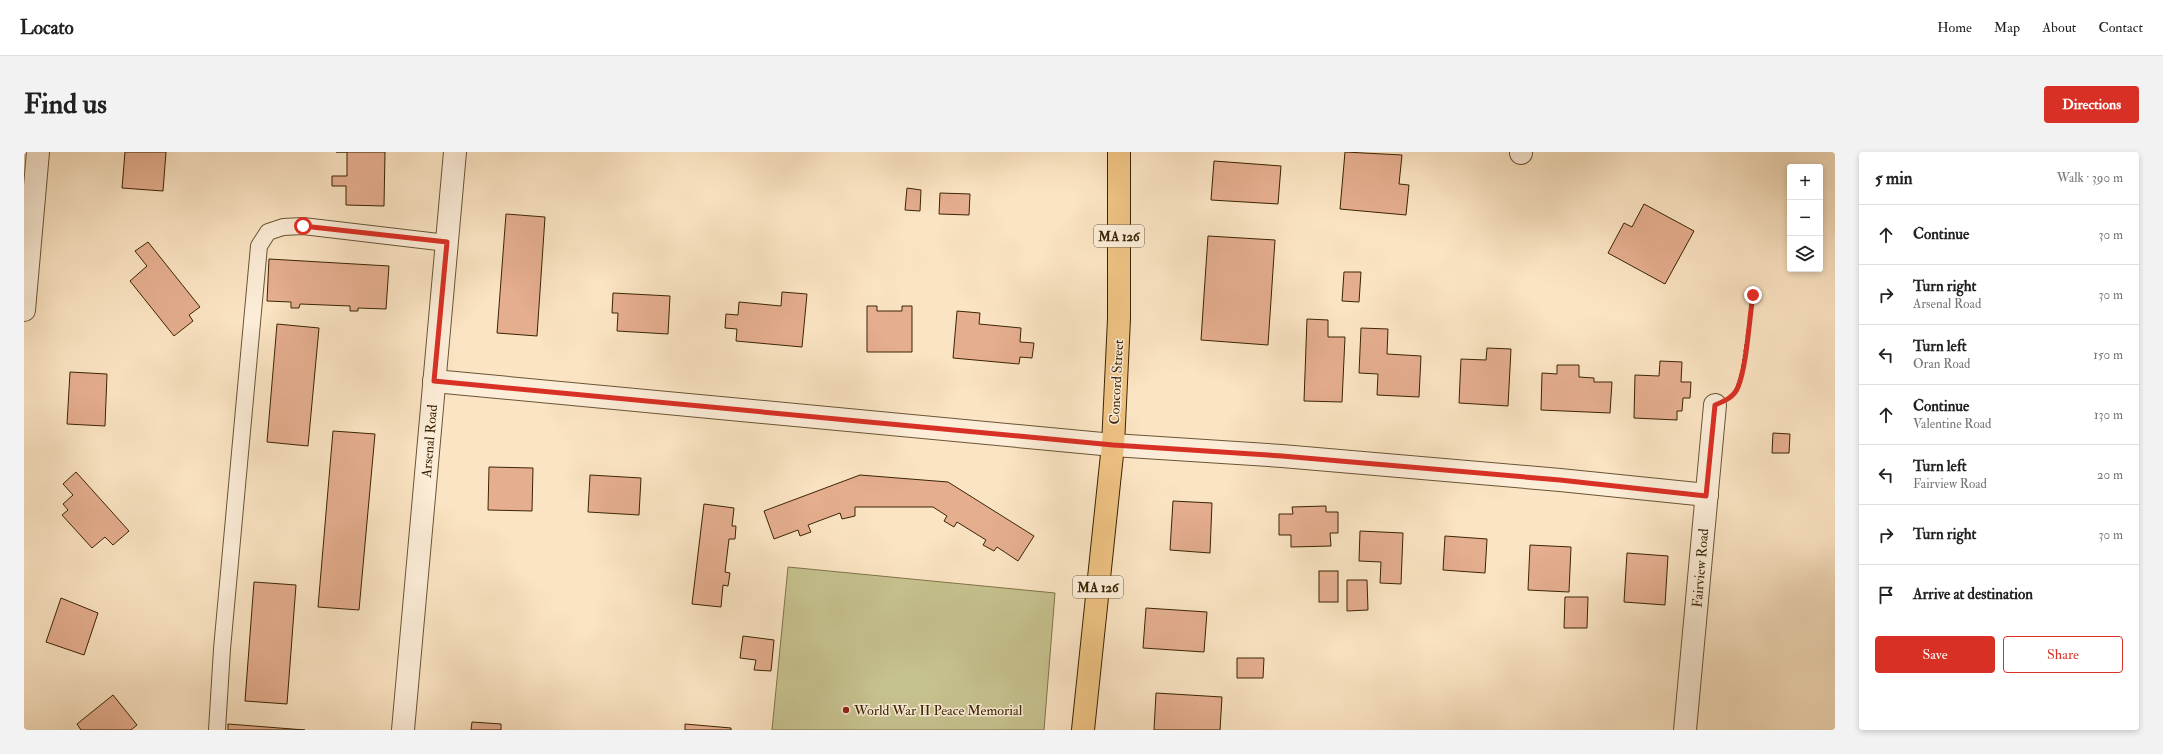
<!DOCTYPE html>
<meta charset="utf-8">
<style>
:root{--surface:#fff;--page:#f2f2f2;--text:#222;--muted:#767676;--line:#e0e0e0;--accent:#d93025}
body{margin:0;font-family:"IM FELL Double Pica",serif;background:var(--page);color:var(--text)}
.controls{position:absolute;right:12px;top:12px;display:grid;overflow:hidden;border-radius:4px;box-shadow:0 2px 6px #0003}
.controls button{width:36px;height:36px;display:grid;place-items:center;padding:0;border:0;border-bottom:1px solid var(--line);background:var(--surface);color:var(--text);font:20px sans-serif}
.stop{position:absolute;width:12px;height:12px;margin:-9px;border:3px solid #d93025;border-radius:50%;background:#fff}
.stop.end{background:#d93025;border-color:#fff;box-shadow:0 1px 4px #0008}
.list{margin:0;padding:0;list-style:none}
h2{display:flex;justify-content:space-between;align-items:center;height:52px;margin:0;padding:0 16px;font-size:17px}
h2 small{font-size:13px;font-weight:400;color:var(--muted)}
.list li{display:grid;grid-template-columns:26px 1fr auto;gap:12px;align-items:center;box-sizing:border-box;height:60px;padding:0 16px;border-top:1px solid var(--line)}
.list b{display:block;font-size:15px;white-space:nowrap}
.list p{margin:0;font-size:13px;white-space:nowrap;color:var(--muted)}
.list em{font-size:13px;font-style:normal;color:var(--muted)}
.actions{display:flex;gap:8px;padding:12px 16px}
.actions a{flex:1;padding:9px 0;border:1px solid var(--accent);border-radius:4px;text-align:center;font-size:14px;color:var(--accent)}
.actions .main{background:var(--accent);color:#fff}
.icon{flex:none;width:22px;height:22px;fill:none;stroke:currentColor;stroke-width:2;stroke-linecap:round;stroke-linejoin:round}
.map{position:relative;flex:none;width:1811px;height:578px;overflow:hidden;border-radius:4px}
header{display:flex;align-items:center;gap:24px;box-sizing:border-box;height:56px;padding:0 20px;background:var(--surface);border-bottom:1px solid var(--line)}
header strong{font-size:19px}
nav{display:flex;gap:22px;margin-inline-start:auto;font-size:14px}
.intro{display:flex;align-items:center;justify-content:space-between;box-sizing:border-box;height:96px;padding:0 24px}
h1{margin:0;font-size:28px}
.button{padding:10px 18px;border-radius:4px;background:var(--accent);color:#fff;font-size:14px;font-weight:700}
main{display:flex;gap:24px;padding:0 24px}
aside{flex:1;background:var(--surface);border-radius:4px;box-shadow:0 2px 6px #0003}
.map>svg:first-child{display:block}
.green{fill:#c6c28f;stroke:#80734a}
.building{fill:#e5ae8f;stroke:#3a2404}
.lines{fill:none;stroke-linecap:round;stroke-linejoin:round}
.service-casing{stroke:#6a5434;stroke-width:18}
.minor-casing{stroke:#6a5434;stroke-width:24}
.primary-casing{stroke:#3a2404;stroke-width:24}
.path{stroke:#3a2404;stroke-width:2.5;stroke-dasharray:3 2;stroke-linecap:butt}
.service{stroke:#fcedd8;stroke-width:16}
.minor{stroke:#fcedd8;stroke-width:22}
.primary{stroke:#eec282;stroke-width:22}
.route{stroke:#d93025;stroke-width:5}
.poi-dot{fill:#8f2418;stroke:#fcedd8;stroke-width:1.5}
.labels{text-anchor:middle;stroke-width:3;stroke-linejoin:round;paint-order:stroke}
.shield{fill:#fcedd8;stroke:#746044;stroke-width:1}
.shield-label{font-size:13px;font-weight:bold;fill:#3a2404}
.street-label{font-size:14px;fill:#3a2404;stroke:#fcedd8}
.poi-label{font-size:14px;fill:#3a2404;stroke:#fcedd8;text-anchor:start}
</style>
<header>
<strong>Locato</strong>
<nav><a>Home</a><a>Map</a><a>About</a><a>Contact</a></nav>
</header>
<div class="intro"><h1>Find us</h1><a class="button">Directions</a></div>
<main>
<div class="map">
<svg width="1811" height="578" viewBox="0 0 1811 578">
<rect width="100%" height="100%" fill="#fbe4c3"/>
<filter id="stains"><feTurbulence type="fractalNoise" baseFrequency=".005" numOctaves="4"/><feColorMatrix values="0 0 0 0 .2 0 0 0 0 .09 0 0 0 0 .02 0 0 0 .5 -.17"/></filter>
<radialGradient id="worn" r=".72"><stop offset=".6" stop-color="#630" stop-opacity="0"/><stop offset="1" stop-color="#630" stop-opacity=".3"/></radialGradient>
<!-- green -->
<polygon class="green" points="764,415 1031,441 1020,578 748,578"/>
<!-- building -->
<g class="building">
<polygon points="101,0 142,0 139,39 98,36"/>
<polygon points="312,0 361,0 360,54 322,53 322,34 308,34 308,24 323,24 323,0"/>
<polygon points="1321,0 1378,3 1375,32 1385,33 1382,63 1316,57"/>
<polygon points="1190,9 1257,14 1254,52 1187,48"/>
<polygon points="883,36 897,38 896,59 881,58"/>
<polygon points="916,41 946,42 945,63 915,62"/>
<polygon points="1620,52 1670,79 1641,132 1584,101 1600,71 1608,75"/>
<polygon points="482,62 521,65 513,184 473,181"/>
<polygon points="1184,84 1251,88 1244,193 1177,188"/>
<polygon points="124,90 176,155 165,163 169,169 150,184 106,129 123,114 111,99"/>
<polygon points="245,107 365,114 362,157 334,156 334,159 326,159 326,154 276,152 275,156 267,156 267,150 243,149"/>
<polygon points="1320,120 1337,120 1335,150 1318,149"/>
<polygon points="758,140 783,142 778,195 712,189 713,177 701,176 702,162 714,163 715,150 757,154"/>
<polygon points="589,141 646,144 644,182 593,179 594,161 588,161"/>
<polygon points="843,154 853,154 853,159 878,159 878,154 888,154 888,200 843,200"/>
<polygon points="933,159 956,161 955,172 997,176 996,190 1010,191 1008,206 996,205 995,212 929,206"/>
<polygon points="1283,167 1304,168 1304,185 1321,185 1318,250 1280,249"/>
<polygon points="253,172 295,176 284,294 243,290"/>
<polygon points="1337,176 1364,177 1363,202 1397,204 1395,245 1353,243 1354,222 1335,221"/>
<polygon points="1463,196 1487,197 1484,254 1435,251 1437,207 1462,208"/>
<polygon points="1636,209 1658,210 1657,230 1667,230 1666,246 1659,246 1658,259 1653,259 1653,268 1610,266 1611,223 1635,224"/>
<polygon points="1533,213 1555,213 1555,225 1570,226 1570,230 1588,230 1586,261 1517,258 1518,221 1533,222"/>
<polygon points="46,220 83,222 81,274 43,272"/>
<polygon points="309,279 351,282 335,458 294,455"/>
<polygon points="1749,281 1766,282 1765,301 1748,301"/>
<polygon points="465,315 509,316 508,359 464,358"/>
<polygon points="52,320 105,379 89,393 81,385 68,396 38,363 44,358 39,352 49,343 39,332"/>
<polygon points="566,323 617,326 615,363 564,360"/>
<polygon points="836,323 924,330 1010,384 994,409 973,395 970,399 959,393 962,388 933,370 930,375 920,369 923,364 909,355 831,355 831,364 818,367 816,361 784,373 787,380 776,384 774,378 750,387 740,359"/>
<polygon points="1149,349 1188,351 1186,401 1146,398"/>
<polygon points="680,352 710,356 708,374 712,374 711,387 705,387 701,420 706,421 704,434 699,433 697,455 668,452"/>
<polygon points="1302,354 1302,360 1314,360 1314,381 1306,381 1307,394 1267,395 1267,383 1255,383 1255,362 1269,362 1268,355"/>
<polygon points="1336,379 1379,381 1377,432 1356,431 1357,410 1335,409"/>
<polygon points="1421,384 1463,387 1461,421 1419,418"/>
<polygon points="1506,393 1547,395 1545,440 1504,438"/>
<polygon points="1603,401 1644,404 1641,453 1600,450"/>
<rect x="1295" y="419" width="19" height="31"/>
<polygon points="1323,428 1343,428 1344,458 1323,459"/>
<polygon points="230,430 272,433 263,552 221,549"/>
<polygon points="1541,445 1564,445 1563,476 1540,476"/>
<polygon points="37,446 74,461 60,503 22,490"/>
<polygon points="1122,456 1183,460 1180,500 1119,496"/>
<polygon points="719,484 750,488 747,519 730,518 732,508 716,506"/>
<polygon points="1213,506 1240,506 1239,526 1213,526"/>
<polygon points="1132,541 1198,545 1196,578 1130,578"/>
<polygon points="89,543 113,573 107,578 57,578 53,572"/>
<polygon points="448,570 477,572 477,578 447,578"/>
<polygon points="204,572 281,578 204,578"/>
<polygon points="661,572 707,576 707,578 661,578"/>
</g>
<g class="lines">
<!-- service casing -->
<g class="service-casing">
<polyline id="service" points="193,578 198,497 235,94 244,80 259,75 279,74 423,91"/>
</g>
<!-- minor casing -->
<g class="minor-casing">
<g id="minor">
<polyline points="1497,0 1497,1"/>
<polyline points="0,158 14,0"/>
<polyline points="410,229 1089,293 1258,304 1536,328 1683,343"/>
<polyline points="379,578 431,0"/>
<polyline points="1661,578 1691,253"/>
</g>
</g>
<!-- primary casing -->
<g class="primary-casing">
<polyline id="primary" points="1059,578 1089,293 1095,167 1095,0"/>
</g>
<!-- path -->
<polyline class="path" points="1712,239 1718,218 1729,143"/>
<!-- service -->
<use href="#service" class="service"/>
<!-- minor -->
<use href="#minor" class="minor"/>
<!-- primary -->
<use href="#primary" class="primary"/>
</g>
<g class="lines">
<!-- route -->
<path class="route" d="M279 74 423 90 410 229 1089 293 1258 304 1536 328 1682 344 1691 253C1701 249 1710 245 1714 235 1723 213 1725 168 1729 143"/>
</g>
<!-- markers -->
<circle class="poi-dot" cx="822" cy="558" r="4"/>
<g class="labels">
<!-- shield labels -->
<g class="shield">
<rect x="1070" y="73" width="50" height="22" rx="3"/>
<rect x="1049" y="424" width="50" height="22" rx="3"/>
</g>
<g class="shield-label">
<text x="1095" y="89">MA 126</text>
<text x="1074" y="440">MA 126</text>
</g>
<!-- street labels -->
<g class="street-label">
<text transform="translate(1092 230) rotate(-87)" y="5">Concord Street</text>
<text transform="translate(405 289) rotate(-85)" y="5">Arsenal Road</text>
<text transform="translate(1676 416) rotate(-85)" y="5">Fairview Road</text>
</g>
<!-- poi labels -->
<g class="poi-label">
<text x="830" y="563">World War II Peace Memorial</text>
</g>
</g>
<rect width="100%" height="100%" filter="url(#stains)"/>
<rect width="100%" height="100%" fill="url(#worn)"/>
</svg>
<div class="controls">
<button>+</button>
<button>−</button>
<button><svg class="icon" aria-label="layers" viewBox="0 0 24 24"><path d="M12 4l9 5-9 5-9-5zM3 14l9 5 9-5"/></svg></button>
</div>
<div class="stop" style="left:279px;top:74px"></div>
<div class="stop end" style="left:1729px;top:143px"></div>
</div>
<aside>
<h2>5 min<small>Walk · 390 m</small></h2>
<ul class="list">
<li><svg class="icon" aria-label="ahead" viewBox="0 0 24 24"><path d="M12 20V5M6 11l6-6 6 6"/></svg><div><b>Continue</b></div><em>30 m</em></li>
<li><svg class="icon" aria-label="right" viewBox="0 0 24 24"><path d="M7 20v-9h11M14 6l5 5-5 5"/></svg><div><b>Turn right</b><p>Arsenal Road</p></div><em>30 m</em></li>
<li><svg class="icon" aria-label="left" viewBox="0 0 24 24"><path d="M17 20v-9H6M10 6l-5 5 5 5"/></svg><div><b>Turn left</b><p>Oran Road</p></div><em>150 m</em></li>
<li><svg class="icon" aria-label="ahead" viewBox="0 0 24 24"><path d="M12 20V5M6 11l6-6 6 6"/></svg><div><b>Continue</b><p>Valentine Road</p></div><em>130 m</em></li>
<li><svg class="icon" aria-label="left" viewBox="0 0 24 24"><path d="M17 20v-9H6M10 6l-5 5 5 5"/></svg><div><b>Turn left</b><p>Fairview Road</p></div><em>20 m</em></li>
<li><svg class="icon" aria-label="right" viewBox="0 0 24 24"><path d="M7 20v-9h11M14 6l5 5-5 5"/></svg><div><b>Turn right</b></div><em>30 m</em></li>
<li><svg class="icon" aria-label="arrive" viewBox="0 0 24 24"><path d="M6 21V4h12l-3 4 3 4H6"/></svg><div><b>Arrive at destination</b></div></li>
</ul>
<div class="actions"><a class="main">Save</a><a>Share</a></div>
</aside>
</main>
